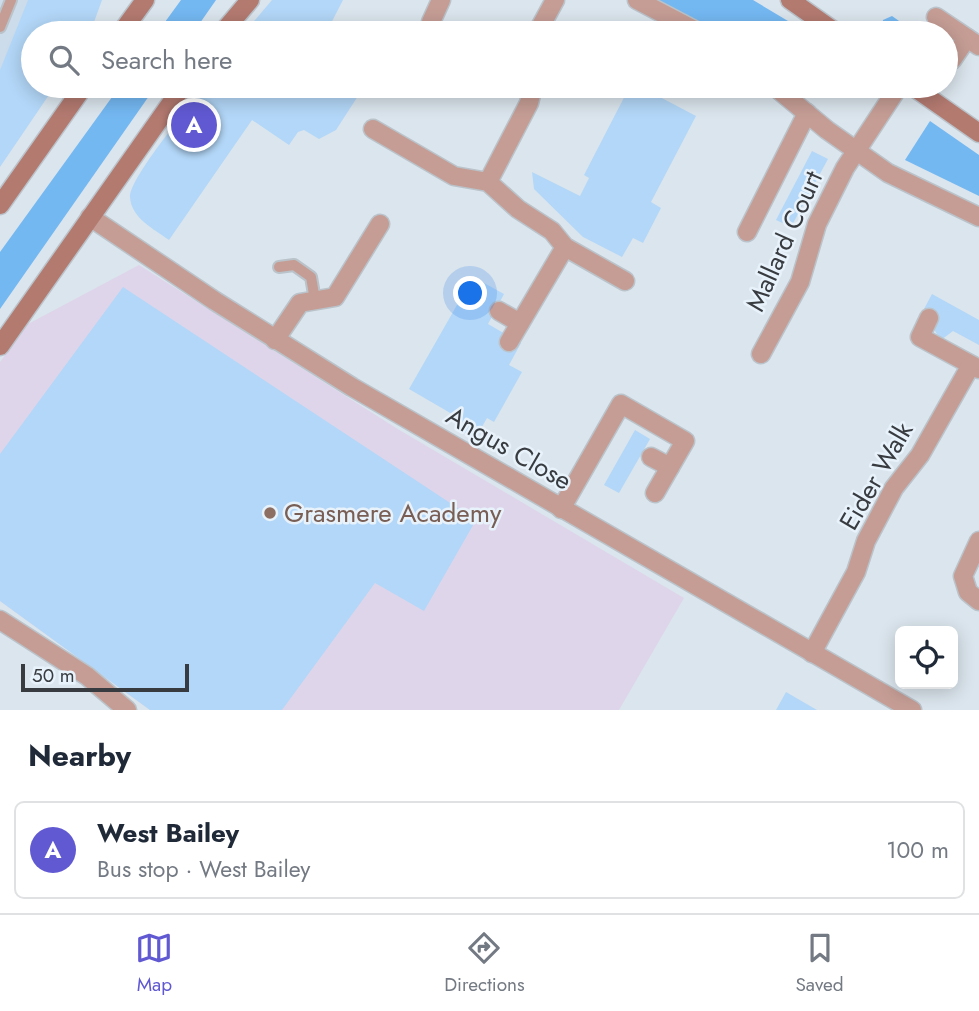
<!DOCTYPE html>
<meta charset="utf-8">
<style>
:root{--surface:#fff;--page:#f2f2f3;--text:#1f2937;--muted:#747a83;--line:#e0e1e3;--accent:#6059d2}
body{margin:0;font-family:Jost,sans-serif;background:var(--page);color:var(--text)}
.controls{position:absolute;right:21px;bottom:21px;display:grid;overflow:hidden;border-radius:10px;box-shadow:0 4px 18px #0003}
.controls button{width:63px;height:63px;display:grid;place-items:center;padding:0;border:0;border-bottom:2px solid var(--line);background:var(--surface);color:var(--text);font:35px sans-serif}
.scale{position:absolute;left:21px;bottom:18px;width:168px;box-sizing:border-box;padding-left:7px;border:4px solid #383c40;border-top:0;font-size:19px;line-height:24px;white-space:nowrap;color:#383c40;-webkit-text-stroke:5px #e8f2fb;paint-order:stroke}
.you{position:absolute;left:471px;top:294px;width:24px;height:24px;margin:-18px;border:5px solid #fff;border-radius:50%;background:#1a73e8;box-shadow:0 0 0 10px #1a73e833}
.badge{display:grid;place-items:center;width:46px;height:46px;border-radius:50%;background:var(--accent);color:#fff;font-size:23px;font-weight:700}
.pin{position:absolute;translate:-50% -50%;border:4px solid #fff;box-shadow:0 2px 7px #0006}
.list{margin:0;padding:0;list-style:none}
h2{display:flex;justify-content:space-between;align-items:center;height:91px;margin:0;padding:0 28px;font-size:30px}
h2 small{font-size:23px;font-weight:400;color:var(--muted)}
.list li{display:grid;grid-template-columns:46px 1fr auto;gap:21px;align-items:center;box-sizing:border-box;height:98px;margin:0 14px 14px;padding:0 14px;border:2px solid var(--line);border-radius:10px}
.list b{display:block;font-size:26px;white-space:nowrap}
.list p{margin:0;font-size:23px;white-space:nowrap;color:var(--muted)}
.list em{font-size:23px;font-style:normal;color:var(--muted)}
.icon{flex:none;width:38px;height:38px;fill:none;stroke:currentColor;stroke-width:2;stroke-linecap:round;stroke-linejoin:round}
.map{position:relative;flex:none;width:979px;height:710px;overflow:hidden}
.search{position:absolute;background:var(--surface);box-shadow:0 4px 18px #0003;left:21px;right:21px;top:21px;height:77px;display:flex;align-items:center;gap:18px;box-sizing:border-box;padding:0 24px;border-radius:38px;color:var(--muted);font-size:26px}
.sheet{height:203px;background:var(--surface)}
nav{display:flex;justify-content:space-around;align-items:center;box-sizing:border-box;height:98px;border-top:2px solid var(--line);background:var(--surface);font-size:19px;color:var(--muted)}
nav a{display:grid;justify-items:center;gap:4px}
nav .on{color:var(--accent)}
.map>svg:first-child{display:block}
.built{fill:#ccdcea}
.education{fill:#ded5ea}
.green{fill:#b3d7f8}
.forest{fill:#74b8f2}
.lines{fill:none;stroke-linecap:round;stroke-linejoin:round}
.lane-casing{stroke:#bac3ca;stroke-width:14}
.street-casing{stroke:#bac3ca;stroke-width:21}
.secondary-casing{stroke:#bac3ca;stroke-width:21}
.lane{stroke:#c59d95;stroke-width:10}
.street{stroke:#c59d95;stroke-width:18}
.secondary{stroke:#b37a70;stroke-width:18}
.education-dot{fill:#8d6e63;stroke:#e8f2fb;stroke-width:2.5}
.labels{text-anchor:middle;stroke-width:5;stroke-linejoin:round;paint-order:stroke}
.street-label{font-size:26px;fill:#383c40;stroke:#e8f2fb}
.education-label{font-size:26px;fill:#785e54;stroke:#e8f2fb;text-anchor:start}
</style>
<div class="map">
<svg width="979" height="710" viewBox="0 0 979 710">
<rect width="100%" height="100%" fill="#dbe5ed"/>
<!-- built -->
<polygon class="built" points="0,0 75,0 33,33 0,123"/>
<!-- education -->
<polygon class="education" points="139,265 396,428 684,598 619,710 150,710 0,601 0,362 28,324"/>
<!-- green -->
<g class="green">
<polygon points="28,0 102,0 90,33 33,33 33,86 55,86 0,167 0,70"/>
<polygon points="272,0 343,0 326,33 244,33"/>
<path d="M205 86H354L358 96 336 130 319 139 304 130 298 132 289 145 252 120 169 240C154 229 131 218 130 197 130 177 190 106 205 86Z"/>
<polygon points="630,86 639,86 696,116 651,202 661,208 643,243 633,238 622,257 583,237 534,189 532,172 580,196 589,178 584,175"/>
<polygon points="812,151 828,159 791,227 776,220"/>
<polygon points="473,277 504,294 488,324 521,343 509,365 522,372 494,422 487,418 475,439 457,428 452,414 409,389"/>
<polygon points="123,287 476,520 424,611 375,583 282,710 150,710 0,601 0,454"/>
<polygon points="932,294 979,320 979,345 953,331 941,340 933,328 937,316 924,309"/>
<polygon points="635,430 650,439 619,493 604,485"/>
<polygon points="786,692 817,710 776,710"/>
</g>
<!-- forest -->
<g class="forest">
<polygon points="181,0 216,0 193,33 157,33"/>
<polygon points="656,0 753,0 788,21 795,33 719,33"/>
<polygon points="892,16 916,33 889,33 882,28 883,20"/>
<polygon points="120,86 156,86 0,309 0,252"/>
<polygon points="930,121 979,155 979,196 905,160"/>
</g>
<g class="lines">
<!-- lane casing -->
<g class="lane-casing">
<g id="lane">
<polyline points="0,27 11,0"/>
<polyline points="279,267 294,265 311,277 315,300"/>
</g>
</g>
<!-- street casing -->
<g class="street-casing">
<g id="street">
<polyline points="637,0 700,33"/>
<polyline points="936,17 979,46"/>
<polyline points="432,33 431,22 441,0"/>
<polyline points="537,33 555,0"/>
<polyline points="952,60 967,38"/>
<polyline points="774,86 827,130 888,173 979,217"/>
<polyline points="373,129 454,176 488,182 518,209 552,231 565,247 625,281"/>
<polyline points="488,182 529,103 533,86"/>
<polyline points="90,217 215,301 352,387 912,710"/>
<polyline points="747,232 807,113"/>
<polyline points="499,311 520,323"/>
<polyline points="929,318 920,337 979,369"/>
<polyline points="275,340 300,303 335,297 380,224"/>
<polyline points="509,342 565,247"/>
<polyline points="761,354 800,282 817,224 845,168 899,86"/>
<polyline points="651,457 670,467"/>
<polyline points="561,509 621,404 685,441 655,493"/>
<polyline points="979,541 963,576 968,592 979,601"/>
<polyline points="0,620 87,676 127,710"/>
<polyline points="812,653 856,572 866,541 894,488 920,455 971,365"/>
</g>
</g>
<!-- secondary casing -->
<g class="secondary-casing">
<g id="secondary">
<polyline points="790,0 837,33"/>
<polyline points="121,33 145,0"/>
<polyline points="222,33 250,0"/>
<polyline points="912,86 979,133"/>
<polyline points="0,205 84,86"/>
<polyline points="0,346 183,86"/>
</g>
</g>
<!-- lane -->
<use href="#lane" class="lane"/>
<!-- street -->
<use href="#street" class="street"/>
<!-- secondary -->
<use href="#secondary" class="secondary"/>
</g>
<!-- markers -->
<circle class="education-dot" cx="270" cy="513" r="7"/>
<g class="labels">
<!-- street labels -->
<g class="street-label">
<text transform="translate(784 241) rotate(-66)" y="9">Mallard Court</text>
<text transform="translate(509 448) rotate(30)" y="9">Angus Close</text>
<text transform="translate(876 476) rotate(-60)" y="9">Eider Walk</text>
</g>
<!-- education labels -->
<g class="education-label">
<text x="284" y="522">Grasmere Academy</text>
</g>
</g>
</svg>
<div class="controls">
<button><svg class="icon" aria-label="locate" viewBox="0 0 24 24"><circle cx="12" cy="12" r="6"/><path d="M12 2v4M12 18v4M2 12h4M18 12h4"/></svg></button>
</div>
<div class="scale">50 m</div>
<div class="you"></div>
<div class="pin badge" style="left:194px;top:125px">A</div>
<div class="search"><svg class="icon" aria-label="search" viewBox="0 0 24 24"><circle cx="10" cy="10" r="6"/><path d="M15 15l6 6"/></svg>Search here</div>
</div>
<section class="sheet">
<h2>Nearby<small></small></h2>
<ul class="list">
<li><span class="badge">A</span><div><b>West Bailey</b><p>Bus stop · West Bailey</p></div><em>100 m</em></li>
</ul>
</section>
<nav>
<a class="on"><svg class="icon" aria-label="map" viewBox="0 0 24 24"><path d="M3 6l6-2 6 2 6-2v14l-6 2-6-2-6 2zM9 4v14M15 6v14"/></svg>Map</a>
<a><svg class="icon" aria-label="directions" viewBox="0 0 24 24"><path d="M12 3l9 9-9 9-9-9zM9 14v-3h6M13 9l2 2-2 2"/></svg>Directions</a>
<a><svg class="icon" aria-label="saved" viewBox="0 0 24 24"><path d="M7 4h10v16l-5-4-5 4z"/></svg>Saved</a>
</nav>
